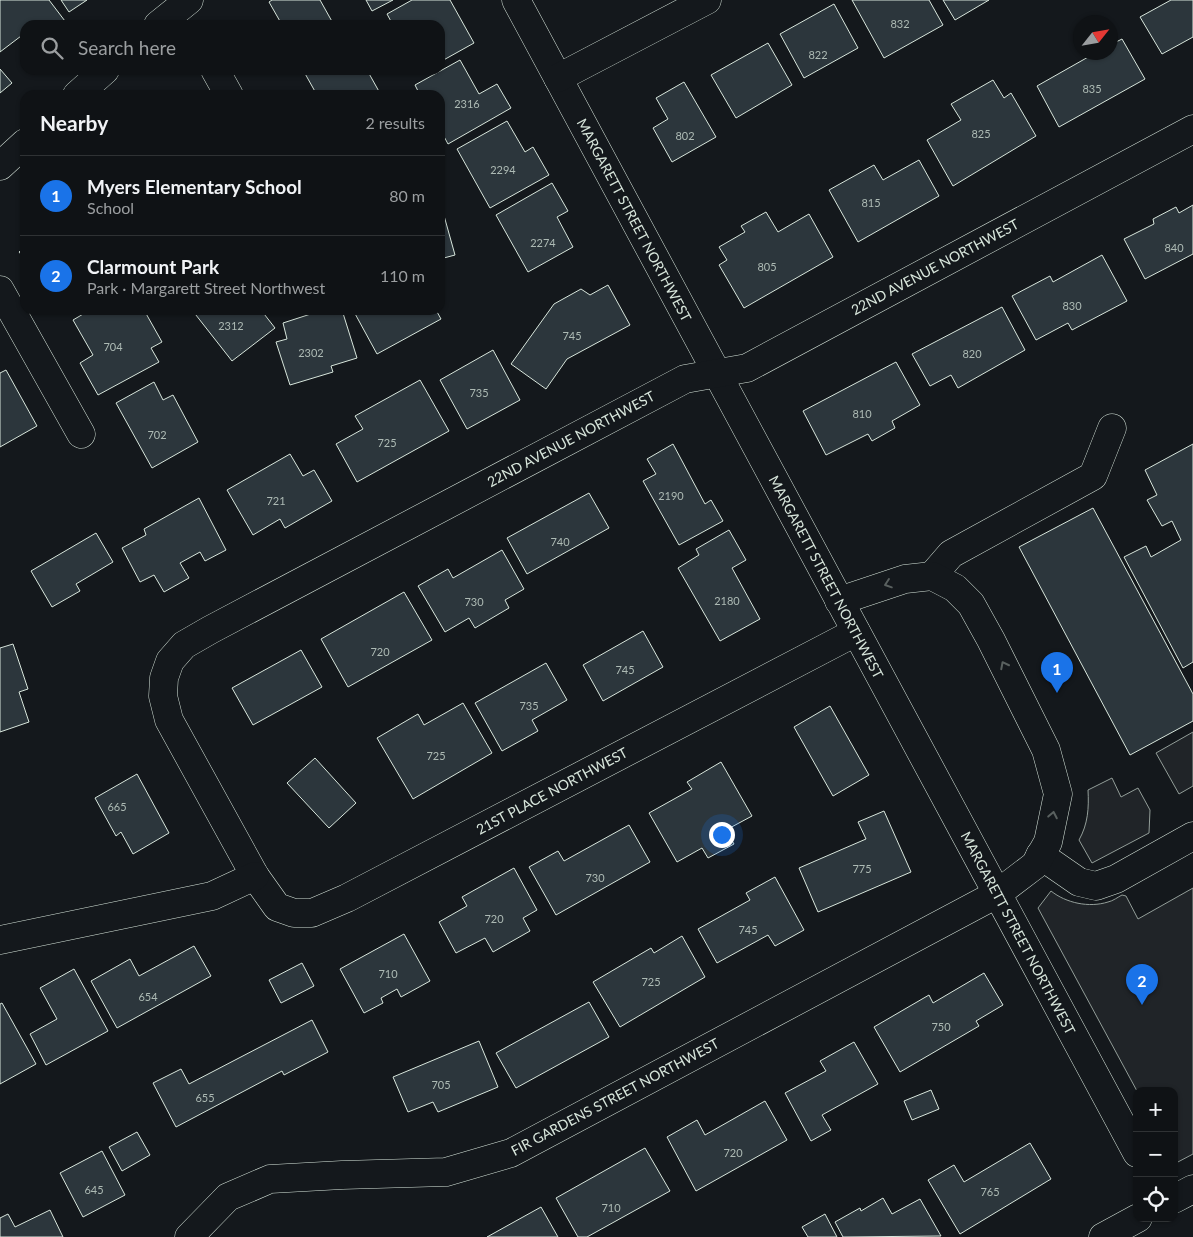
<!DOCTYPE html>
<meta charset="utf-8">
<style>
:root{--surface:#0f1215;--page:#1d2022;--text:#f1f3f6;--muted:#9b9ea0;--line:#2f3234;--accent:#1a73e8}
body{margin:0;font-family:Lato,sans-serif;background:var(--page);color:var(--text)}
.controls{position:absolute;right:15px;bottom:15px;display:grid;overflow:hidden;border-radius:10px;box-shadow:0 1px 4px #0004}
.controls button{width:45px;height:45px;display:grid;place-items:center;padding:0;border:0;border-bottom:1px solid var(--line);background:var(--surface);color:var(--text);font:25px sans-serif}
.compass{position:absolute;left:1073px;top:15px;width:45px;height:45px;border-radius:50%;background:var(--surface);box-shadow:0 1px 4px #0004;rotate:59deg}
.you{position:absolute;left:721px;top:834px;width:18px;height:18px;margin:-12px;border:4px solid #fff;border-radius:50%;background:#1a73e8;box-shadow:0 0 0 8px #1a73e833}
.badge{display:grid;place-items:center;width:32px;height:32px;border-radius:50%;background:var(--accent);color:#fff;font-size:16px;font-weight:700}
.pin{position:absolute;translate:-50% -41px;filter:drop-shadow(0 1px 2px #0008)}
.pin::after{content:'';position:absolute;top:26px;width:18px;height:15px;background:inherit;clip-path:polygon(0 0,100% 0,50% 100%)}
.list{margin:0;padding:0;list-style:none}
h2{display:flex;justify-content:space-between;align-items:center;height:65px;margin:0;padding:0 20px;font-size:21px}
h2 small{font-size:16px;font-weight:400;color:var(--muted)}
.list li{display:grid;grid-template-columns:32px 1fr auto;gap:15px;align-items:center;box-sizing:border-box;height:80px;padding:0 20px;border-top:1px solid var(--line)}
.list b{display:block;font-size:19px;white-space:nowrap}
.list p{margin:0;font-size:16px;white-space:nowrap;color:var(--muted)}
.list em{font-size:16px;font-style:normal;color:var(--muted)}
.icon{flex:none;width:28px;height:28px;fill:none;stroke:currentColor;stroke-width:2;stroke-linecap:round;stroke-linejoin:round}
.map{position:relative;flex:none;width:1193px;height:1237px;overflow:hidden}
.search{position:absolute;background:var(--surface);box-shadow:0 1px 4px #0004;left:20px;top:20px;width:425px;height:55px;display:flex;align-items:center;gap:12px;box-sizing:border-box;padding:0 18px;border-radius:15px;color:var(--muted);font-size:19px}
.panel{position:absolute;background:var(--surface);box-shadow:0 1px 4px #0004;left:20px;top:90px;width:425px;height:225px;border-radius:15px}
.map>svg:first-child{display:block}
.green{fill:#202428;stroke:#939e99}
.building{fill:#2c363c;stroke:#d8e6dc}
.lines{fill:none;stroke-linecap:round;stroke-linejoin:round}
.minor-casing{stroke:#d8e6dc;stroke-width:29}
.minor{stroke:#14181c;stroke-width:28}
.oneway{stroke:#59605f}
.labels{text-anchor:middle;stroke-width:4;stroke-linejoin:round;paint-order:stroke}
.number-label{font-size:11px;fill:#adbab4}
.street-label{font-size:14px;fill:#d8e6dc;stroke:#14181c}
</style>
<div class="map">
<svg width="1193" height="1237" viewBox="0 0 1193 1237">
<rect width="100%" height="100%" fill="#14181c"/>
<!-- green -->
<g class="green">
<polygon points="1193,732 1193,786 1179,794 1156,753"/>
<path d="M1112 778 1121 797 1138 788 1150 810 1149 833 1092 863 1079 840C1088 824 1089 808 1088 790Z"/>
<path d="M1193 888V1154L1176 1163 1174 1160V1091H1137L1038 908 1051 891C1066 903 1089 908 1108 902 1113 901 1118 897 1122 895L1126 896 1138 919Z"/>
</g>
<!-- building -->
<g class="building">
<polygon points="0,0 49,0 68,25 25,25 25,33 0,52"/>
<polygon points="61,0 87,0 69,12"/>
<polygon points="272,0 320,0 334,25 278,25 281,23 269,2"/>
<polygon points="366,0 393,0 372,11"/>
<polygon points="412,0 450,0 474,43 440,62 440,25 393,25 387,14"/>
<polygon points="852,0 929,0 943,25 884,58"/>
<polygon points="943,0 989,0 955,20"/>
<polygon points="1171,0 1193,0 1193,37 1162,54 1140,17"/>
<polygon points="834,4 858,48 804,78 780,34"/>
<polygon points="1122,39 1145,79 1059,127 1037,86 1097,52 1110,52 1110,45"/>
<polygon points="768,43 792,85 736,118 711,75"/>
<polygon points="460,60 479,94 497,84 511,108 448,144 440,129 440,95 420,95 415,85"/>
<polygon points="0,69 12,83 0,93"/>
<polygon points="303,70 367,70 381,95 317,95"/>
<polygon points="993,80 1004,98 1011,93 1036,136 953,186 927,140 961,120 951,104"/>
<polygon points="684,82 716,137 672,162 653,128 668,119 656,98"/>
<polygon points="507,121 525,152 533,147 549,175 490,208 457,149"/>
<polygon points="919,160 939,196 858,242 829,190 874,165 883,180"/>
<polygon points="552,183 568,211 557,217 573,247 528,272 496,215"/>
<polygon points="1193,205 1193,254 1145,279 1124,239 1154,224 1153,219 1176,207 1179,213"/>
<polygon points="443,212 455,255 440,259 440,213"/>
<polygon points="766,212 778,232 809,214 833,257 744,308 719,265 727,260 719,247 745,232 741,226"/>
<polygon points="25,246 25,259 19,252"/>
<polygon points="1102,255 1127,301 1072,330 1068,323 1036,340 1012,296 1050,276 1053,282"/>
<polygon points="608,285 630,325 567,359 546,389 511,364 554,304 581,289 590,295"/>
<polygon points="1002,307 1025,350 958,388 951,375 930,386 912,354"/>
<polygon points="90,310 144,310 162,342 151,348 159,362 98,395 80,363 93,355 73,320"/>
<polygon points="192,310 261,310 275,328 232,361"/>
<polygon points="323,310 342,310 357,358 331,366 333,372 290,385 276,342 287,339 283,323"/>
<polygon points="353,310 436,310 441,319 377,354"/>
<polygon points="493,350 520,400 467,429 440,380"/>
<polygon points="896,362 920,405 892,421 895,428 872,441 868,434 826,455 803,411"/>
<polygon points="6,370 37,426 0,447 0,373"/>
<polygon points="420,380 449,431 357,482 336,444 363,429 355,416"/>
<polygon points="154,382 163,400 173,395 198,442 152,468 116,403"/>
<polygon points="673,444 705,504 711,500 723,521 679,545 643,481 656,474 647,459"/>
<polygon points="1193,444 1193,662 1183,668 1124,557 1146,546 1151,557 1181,540 1172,521 1162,526 1147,500 1157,495 1145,470"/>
<polygon points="290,454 303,476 314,470 332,501 285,528 280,519 253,535 227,490"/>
<polygon points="589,493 609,528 527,574 507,538"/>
<polygon points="199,498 226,550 205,561 200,552 180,563 189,578 164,592 154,575 140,582 122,548 146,535 144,529"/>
<polygon points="1093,508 1193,694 1193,721 1130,755 1019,547"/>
<polygon points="729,530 746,560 732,568 760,619 720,641 678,568 699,555 696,549"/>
<polygon points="96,533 113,562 76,584 80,591 52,607 31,571"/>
<polygon points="502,550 524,589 505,600 509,608 475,628 469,618 445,632 418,586 448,569 453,578"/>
<polygon points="404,592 432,640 348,687 321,639"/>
<polygon points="643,631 663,667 603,701 583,665"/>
<polygon points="13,644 28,689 19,692 29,722 0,732 0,648"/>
<polygon points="301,650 322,687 253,725 232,688"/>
<polygon points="546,663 567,700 532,720 538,731 502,751 475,703"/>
<polygon points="463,703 492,753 413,799 377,738 418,714 424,725"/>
<polygon points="830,706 869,775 833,796 794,727"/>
<polygon points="315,758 356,803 329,828 287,783"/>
<polygon points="721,762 752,816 726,830 734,844 708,858 702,848 677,862 649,813 692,789 687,782"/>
<polygon points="137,774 169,833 133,854 121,832 116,836 95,798"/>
<polygon points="884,811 911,872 818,912 799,868 866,839 858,822"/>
<polygon points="629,825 650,862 556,915 529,867 558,851 564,861"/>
<polygon points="514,868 537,910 523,918 530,931 493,952 485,938 456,953 439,922 467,906 462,897"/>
<polygon points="775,877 804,930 775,946 768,935 717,963 698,929 750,900 746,893"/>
<polygon points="404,934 430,981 401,997 397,989 381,998 383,1003 364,1013 340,969"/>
<polygon points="682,936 705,977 620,1027 593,982 651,948 654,953"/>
<polygon points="194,946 211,976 117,1028 91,981 130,959 139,976"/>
<polygon points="302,963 314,986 281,1003 269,980"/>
<polygon points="74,969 108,1031 46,1065 30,1034 57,1019 40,988"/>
<polygon points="984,973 1003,1005 976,1021 979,1026 900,1072 874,1027 929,995 933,1003"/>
<polygon points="589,1002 609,1037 516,1088 496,1053"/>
<polygon points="2,1003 36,1064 0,1084 0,1004"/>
<polygon points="312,1020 328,1052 284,1075 282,1071 176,1127 153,1083 181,1069 189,1084"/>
<polygon points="479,1041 498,1087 438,1112 433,1102 408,1112 393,1077"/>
<polygon points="854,1042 878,1084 822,1115 831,1130 811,1141 785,1093 826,1071 820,1061"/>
<polygon points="931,1090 939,1109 912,1120 904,1101"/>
<polygon points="765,1101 787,1140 696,1191 667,1137 697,1120 705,1135"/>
<polygon points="137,1132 150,1155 122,1171 109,1147"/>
<polygon points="1030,1143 1051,1179 960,1234 928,1180 954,1165 964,1182"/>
<polygon points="645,1148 670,1191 587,1237 578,1237 556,1198"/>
<polygon points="102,1151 125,1195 83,1217 60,1173"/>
<polygon points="883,1198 892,1214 920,1199 941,1236 843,1237 835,1222 860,1208 861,1211"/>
<polygon points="541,1207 558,1237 487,1237"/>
<polygon points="50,1210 63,1237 0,1237 0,1218 8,1214 15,1227"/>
<polygon points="825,1214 837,1237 808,1237 802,1227"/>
</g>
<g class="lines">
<!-- minor casing -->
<g class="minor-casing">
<g id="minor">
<polyline points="516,0 1137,1153"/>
<polyline points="158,25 189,0"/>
<polyline points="215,70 229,95"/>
<polyline points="558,78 707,0"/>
<polyline points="77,95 105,70"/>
<polyline points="0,166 25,143"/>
<polyline points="0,290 81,434"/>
<polyline points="932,576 951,554 1093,476 1112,428"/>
<polyline points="856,632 347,898 312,913 294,913 277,907 255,876 169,720 163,696 164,678 170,661 184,645 210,630 685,379 747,368 1193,129"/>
<polyline points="1040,855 1079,882 1096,886 1116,879 1193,836"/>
<polyline points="0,940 212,896 255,876"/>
<polyline points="1174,1199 1193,1189"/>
<polyline points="189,1237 228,1197 270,1179 342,1175 446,1172 511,1153 997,894 1035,865 1048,842 1058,794 1046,750 991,640 971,604 955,588 932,576 905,579 839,601"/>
<polyline points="1103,1237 1138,1218"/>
</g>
</g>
<!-- minor -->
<use href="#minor" class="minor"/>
</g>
<!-- one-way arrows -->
<defs><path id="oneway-chevron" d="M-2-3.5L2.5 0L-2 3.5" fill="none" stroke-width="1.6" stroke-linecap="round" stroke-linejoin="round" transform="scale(1.25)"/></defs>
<g class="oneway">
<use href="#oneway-chevron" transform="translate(888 584) rotate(161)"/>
<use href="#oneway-chevron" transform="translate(1004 665) rotate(-117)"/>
<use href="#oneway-chevron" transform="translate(1053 815) rotate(-79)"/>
</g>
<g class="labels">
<!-- number labels -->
<g class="number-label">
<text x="900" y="28">832</text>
<text x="818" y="59">822</text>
<text x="1092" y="93">835</text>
<text x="467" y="108">2316</text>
<text x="981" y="138">825</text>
<text x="685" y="140">802</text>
<text x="503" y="174">2294</text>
<text x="871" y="207">815</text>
<text x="543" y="247">2274</text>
<text x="1174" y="252">840</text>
<text x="767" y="271">805</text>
<text x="1072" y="310">830</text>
<text x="231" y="330">2312</text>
<text x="572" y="340">745</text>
<text x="113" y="351">704</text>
<text x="311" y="357">2302</text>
<text x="972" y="358">820</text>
<text x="479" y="397">735</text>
<text x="862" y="418">810</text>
<text x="157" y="439">702</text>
<text x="387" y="447">725</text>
<text x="671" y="500">2190</text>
<text x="276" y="505">721</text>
<text x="560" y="546">740</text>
<text x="727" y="605">2180</text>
<text x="474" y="606">730</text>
<text x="380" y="656">720</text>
<text x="625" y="674">745</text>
<text x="529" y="710">735</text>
<text x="436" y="760">725</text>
<text x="117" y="811">665</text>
<text x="862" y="873">775</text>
<text x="595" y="882">730</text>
<text x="494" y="923">720</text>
<text x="748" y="934">745</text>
<text x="388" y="978">710</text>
<text x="651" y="986">725</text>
<text x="148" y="1001">654</text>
<text x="941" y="1031">750</text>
<text x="441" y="1089">705</text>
<text x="205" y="1102">655</text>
<text x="733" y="1157">720</text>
<text x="94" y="1194">645</text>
<text x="990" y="1196">765</text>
<text x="611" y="1212">710</text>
</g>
<!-- street labels -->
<g class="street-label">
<text transform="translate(634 220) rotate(62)" y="5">MARGARETT STREET NORTHWEST</text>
<text transform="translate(935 267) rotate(-28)" y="5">22ND AVENUE NORTHWEST</text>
<text transform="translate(571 439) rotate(-28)" y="5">22ND AVENUE NORTHWEST</text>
<text transform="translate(826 577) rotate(62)" y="5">MARGARETT STREET NORTHWEST</text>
<text transform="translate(552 791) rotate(-28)" y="5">21ST PLACE NORTHWEST</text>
<text transform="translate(1018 933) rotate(62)" y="5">MARGARETT STREET NORTHWEST</text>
<text transform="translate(615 1097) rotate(-28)" y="5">FIR GARDENS STREET NORTHWEST</text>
</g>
</g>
</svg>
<div class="controls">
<button>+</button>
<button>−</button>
<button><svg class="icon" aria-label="locate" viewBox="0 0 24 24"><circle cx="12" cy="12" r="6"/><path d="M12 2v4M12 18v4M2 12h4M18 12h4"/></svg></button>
</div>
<svg class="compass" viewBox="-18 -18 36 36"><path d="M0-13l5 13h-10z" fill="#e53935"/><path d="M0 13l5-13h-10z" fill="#9b9ea0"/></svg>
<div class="you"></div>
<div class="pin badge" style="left:1057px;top:693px">1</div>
<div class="pin badge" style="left:1142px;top:1005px">2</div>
<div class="search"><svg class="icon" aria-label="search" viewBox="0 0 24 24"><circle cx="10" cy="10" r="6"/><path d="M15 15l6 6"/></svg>Search here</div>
<section class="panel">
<h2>Nearby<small>2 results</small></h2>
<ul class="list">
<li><span class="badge">1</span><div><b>Myers Elementary School</b><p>School</p></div><em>80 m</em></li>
<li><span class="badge">2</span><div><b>Clarmount Park</b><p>Park · Margarett Street Northwest</p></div><em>110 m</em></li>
</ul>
</section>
</div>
